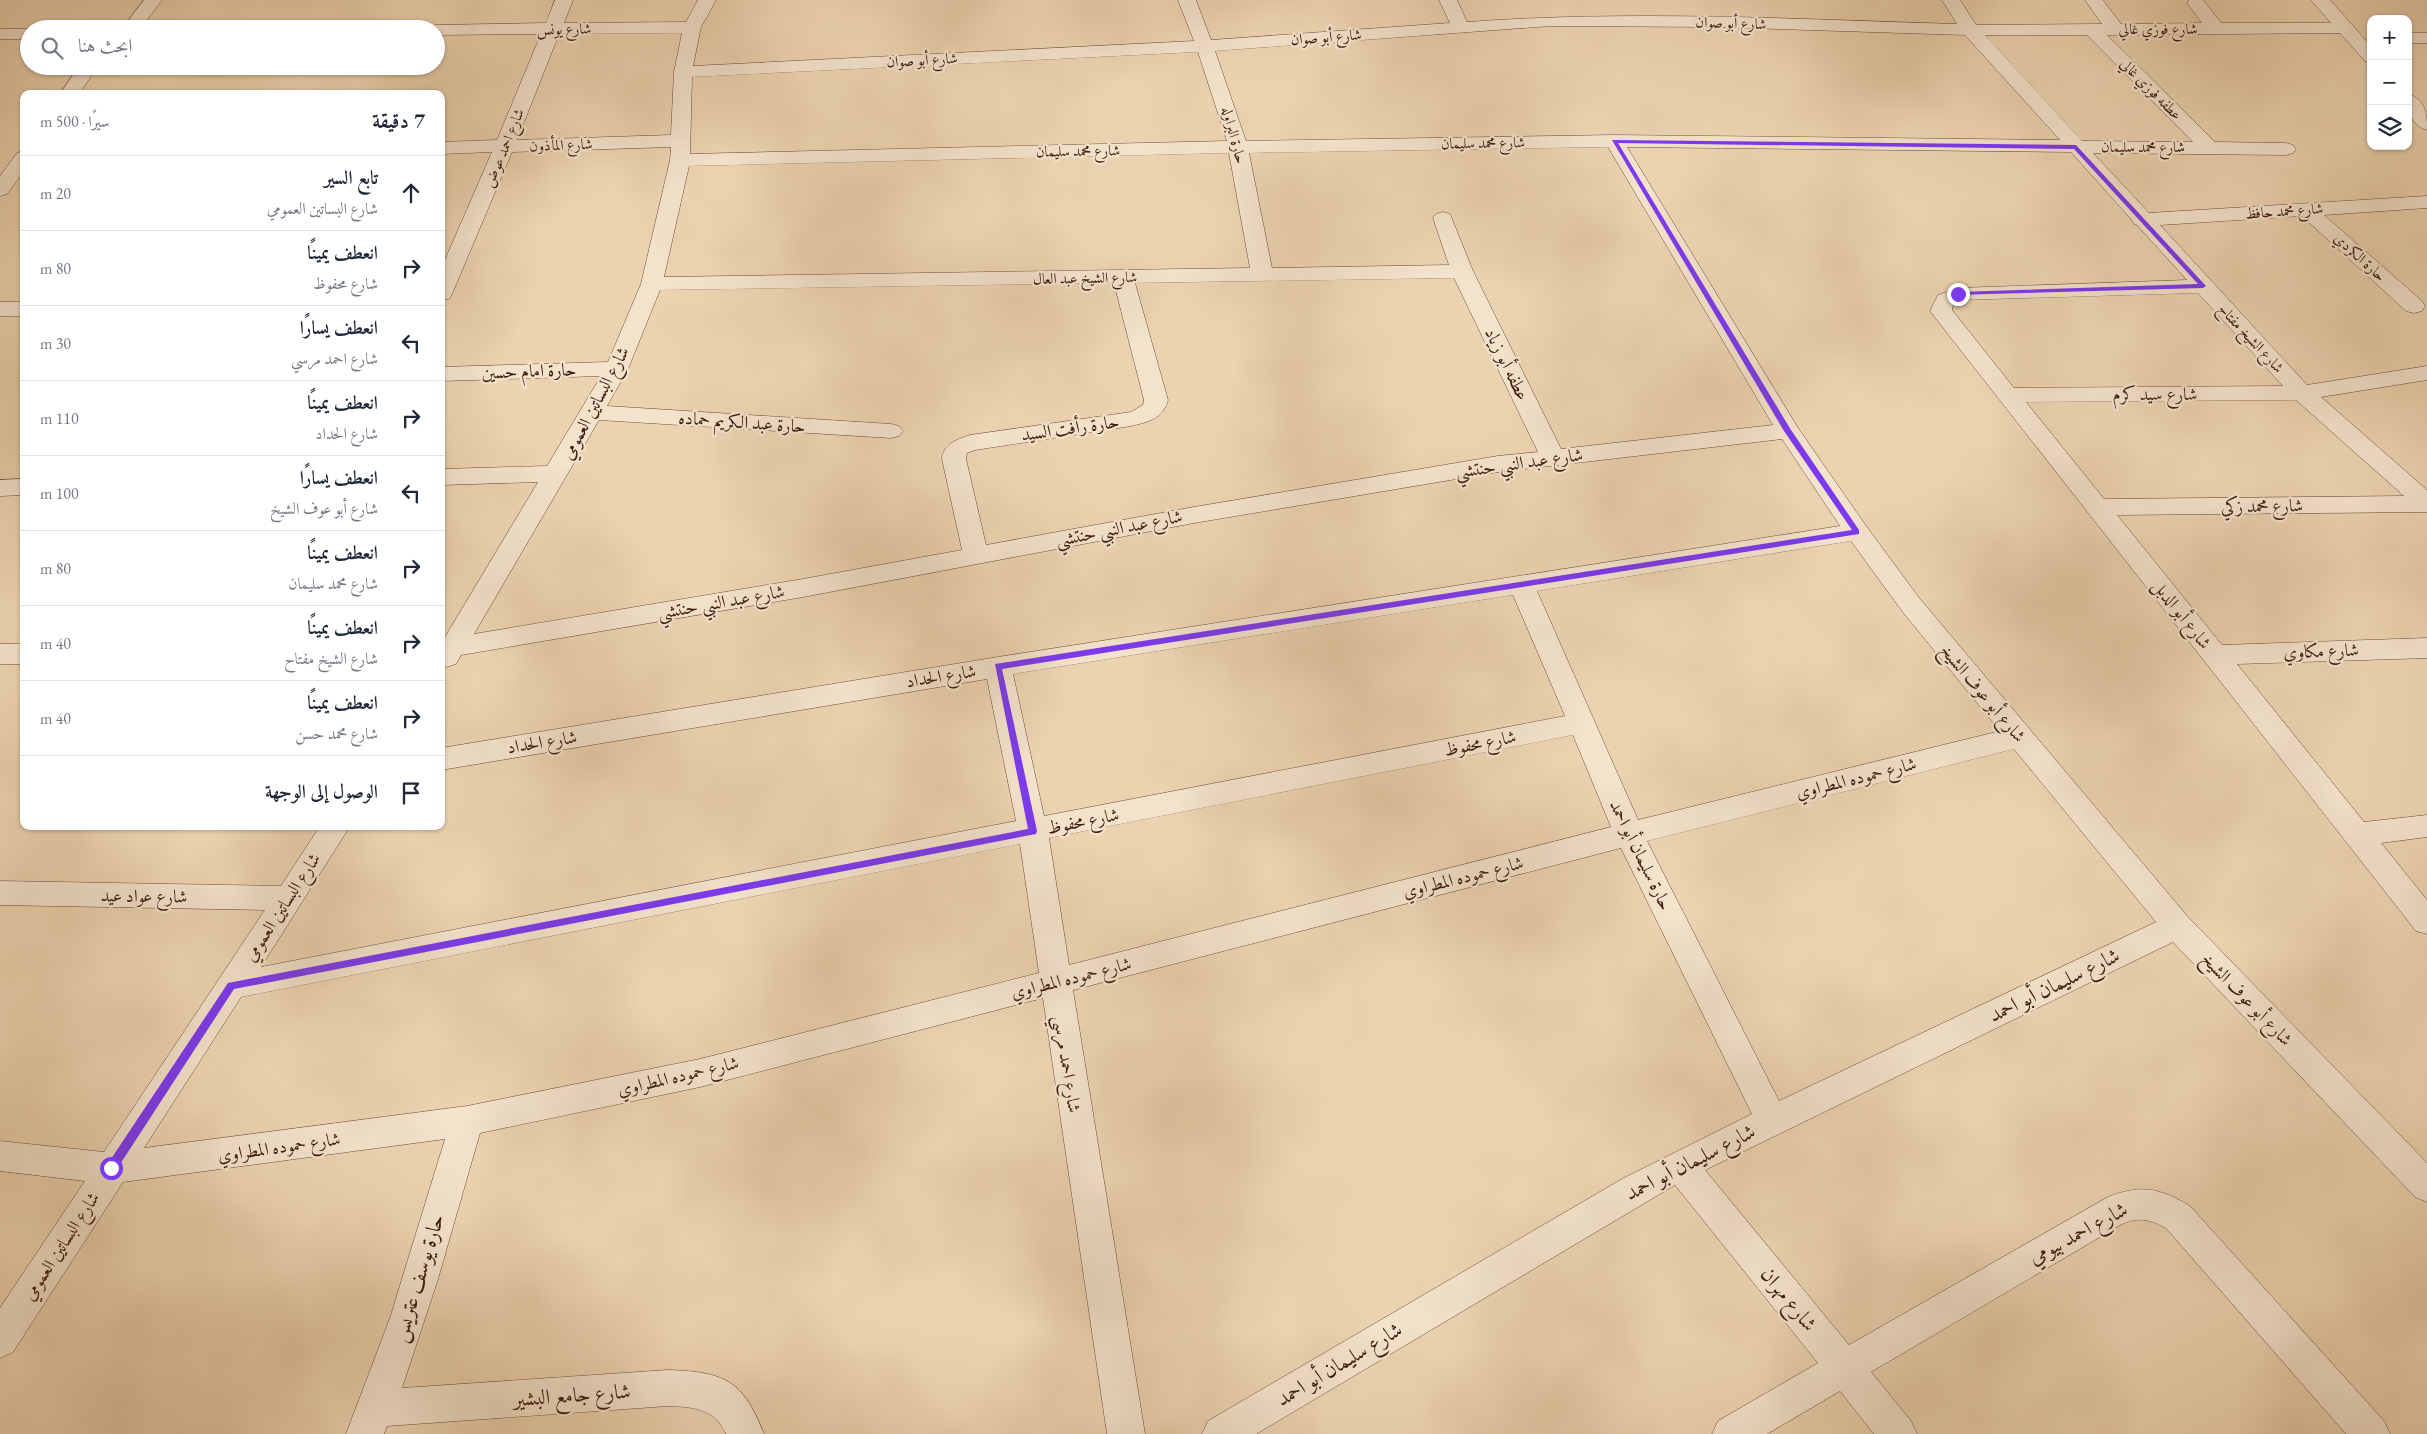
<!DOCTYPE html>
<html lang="ar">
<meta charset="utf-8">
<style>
:root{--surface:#fff;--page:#f6f6f7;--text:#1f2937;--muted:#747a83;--line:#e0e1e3}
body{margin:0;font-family:"EB Garamond",Amiri,serif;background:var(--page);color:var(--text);direction:rtl}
.controls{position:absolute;right:15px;top:15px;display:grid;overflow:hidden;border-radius:10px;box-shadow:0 1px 4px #0004}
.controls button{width:45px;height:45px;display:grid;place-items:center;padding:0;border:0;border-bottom:1px solid var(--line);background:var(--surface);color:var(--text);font:25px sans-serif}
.stop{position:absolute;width:15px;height:15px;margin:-11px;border:4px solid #7c3aed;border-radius:50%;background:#fff}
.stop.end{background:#7c3aed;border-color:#fff;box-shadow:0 1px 5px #0008}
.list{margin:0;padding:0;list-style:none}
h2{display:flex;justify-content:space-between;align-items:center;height:65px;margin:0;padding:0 20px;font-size:21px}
h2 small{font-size:16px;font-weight:400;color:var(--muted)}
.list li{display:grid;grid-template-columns:32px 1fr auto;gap:15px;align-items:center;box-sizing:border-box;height:75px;padding:0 20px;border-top:1px solid var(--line)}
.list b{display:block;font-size:19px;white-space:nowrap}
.list p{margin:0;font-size:16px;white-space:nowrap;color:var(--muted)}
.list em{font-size:16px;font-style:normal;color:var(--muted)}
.icon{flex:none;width:28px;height:28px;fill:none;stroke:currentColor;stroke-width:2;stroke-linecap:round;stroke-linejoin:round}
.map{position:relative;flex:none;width:2427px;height:1434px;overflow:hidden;direction:ltr}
.search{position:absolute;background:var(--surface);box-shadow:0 1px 4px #0004;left:20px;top:20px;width:425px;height:55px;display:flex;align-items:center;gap:12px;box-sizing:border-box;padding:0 18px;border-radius:28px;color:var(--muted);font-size:19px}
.panel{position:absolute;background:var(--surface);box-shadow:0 1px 4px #0004;left:20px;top:90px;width:425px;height:740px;border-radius:10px;direction:rtl}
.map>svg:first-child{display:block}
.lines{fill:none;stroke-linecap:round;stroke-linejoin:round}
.street-casing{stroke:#6a4a37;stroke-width:1}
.street{fill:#f3e2cc;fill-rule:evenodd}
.route{fill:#7c3aed}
.labels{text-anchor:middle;stroke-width:4.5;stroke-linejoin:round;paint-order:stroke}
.far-street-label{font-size:15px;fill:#3e1d0f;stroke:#f3e2cc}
.street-label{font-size:18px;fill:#3e1d0f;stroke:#f3e2cc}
.near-street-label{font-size:21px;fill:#3e1d0f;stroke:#f3e2cc}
</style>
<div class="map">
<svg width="2427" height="1434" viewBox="0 0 2427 1434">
<rect width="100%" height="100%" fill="#ecd3b0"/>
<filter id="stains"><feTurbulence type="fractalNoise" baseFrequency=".004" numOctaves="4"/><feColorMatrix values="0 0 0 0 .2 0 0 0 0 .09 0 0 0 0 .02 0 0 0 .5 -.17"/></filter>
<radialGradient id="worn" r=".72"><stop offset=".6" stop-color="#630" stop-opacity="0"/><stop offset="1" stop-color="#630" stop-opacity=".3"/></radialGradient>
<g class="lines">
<!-- street casing -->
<g class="street-casing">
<g id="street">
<polygon points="144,0 162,0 140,29 122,29"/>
<path d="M555 0H573L564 23 686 22 698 0H716L701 27 693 66 1194 41 1178 0H1196L1211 40 1450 23 1439 0H1457L1467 22C1630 10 1794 19 1957 24L1942 0H1960L1976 25 2102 24 2085 0H2103L2121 24 2202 23 2187 3 2189 0H2203L2221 23H2331L2311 0H2330L2371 46V62L2365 61 2340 33 2107 35 2215 142 2286 143 2293 145 2296 149 2293 153 2286 155 2093 153 2149 213 2427 196V208L2324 215 2422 301 2425 306 2422 311 2414 313 2406 311 2302 216 2160 225 2307 385 2427 366V380L2321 397 2427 490V512L2117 515 2222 645 2427 638V658L2237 664 2364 822 2427 815V837L2381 843 2427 900V934L2416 931 1930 311 1938 295 1958 288 2187 280 2137 225 2134 224 2131 219 2071 152 1627 147 1798 428 1866 526 1920 599 2188 917 2427 1163V1202L2415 1197 2173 942 1705 1170 1849 1345 2108 1197C2142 1184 2159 1188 2190 1206L2384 1421 2390 1434H2346L2166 1228C2151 1220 2138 1216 2122 1224L1871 1372 1911 1421 1917 1434H1874L1840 1391 1767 1434H1712L1718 1421 1818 1363 1675 1185 1256 1434H1202L1208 1421 1622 1179 1752 1114 1621 848 1073 990 1145 1434H1107L1043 998 700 1087 480 1133 438 1279 402 1388 668 1370C725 1372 743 1380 764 1434H726C715 1408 693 1407 668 1406L387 1426 384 1434H346L390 1318 445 1139 123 1182 13 1352 0 1358V1308L85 1181 0 1171V1141L104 1152 265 910 0 905V881L281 886 320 826H350L261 967 1016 821 987 679 441 770V748L998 657 1840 526 1782 439 1498 472 1194 523 803 597 461 655 456 664 447 667 441 665V637H445L538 482 441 485V469L547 466 601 376 441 381V367L608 362 641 284 670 160 671 147 512 152 452 294 449 299 441 300V269L492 152 441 154V142L497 140 541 34 436 35V29H428L436 25 546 23ZM1551 26 1716 27 1965 35 2060 140 1614 135 1246 141 1215 51ZM682 33 674 72 671 135 517 140 559 34ZM1985 35H2087L2193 142 2082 141ZM1198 52 1227 141 690 154 692 77ZM1608 147 1773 425 1561 449 1473 271 1450 214 1443 212 1436 214 1433 218 1449 265 1272 268 1249 153ZM1229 153 1250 268 664 277 689 166ZM1454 278 1538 452 1498 456 1194 507 986 545 966 459 967 453 975 450 1131 426C1148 422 1163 419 1168 400L1135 283ZM1114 283 1144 400 1143 405 1131 412 970 435C958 439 943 444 942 459L962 550 803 579 474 634 599 420 891 438 899 436 903 431 899 426 891 424 607 406 628 369 660 290ZM2198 293 2283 386 2014 388 1952 310 1953 305 1961 300ZM2296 400 2404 496 2104 499 2026 402ZM1851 541 1902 611 2000 731 1638 820 1537 591ZM1513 595 1565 716 1044 816 1013 674ZM1573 735 1611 827 1069 965 1049 838ZM2014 749 2156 922 1779 1101 1647 841ZM1020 844 1039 973 700 1059 467 1106 144 1148 241 997Z"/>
<polygon points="0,29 30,29 29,39 0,39"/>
<rect x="2408" y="33" width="19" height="10"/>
<polygon points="79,66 98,66 79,94 60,94"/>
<path d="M2408 94C2426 99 2427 115 2427 130 2410 126 2408 109 2408 94Z"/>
<polygon points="24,151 24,171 7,194 0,196 0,176 17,153"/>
<rect x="0" y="302" width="24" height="14"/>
<polygon points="24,479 24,495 0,496 0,480"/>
<rect x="0" y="644" width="24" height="20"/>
</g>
</g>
<!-- street -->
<use href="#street" class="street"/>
</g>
<!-- route -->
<polygon class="route" points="1612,140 2076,145 2206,286 2203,288 1955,295 1958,292 2198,284 2074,149 1618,143 1791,430 1859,530 1859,534 1002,669 1037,831 1036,834 234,989 115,1172 107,1172 107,1165 228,983 1028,829 995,664 1852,530 1784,431"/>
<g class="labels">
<!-- far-street labels -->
<g class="far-street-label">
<text transform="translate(1731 23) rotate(2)" y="5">شارع أبو صوان</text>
<text transform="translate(564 29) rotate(-1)" y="5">شارع يونس</text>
<text x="2158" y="34">شارع فوزي غالي</text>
<text transform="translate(1326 37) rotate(-4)" y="5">شارع أبو صوان</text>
<text transform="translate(922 60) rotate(-3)" y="5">شارع أبو صوان</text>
<text transform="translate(2151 89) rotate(45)" y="5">عطفه فوزي غالي</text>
<text transform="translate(1234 135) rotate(75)" y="5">حارة البراوله</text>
<text transform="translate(1483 143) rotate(-1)" y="5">شارع محمد سليمان</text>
<text transform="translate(561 145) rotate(-2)" y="5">شارع المأذون</text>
<text x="2143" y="152">شارع محمد سليمان</text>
<text transform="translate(504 148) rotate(-68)" y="5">شارع احمد عوض</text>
<text transform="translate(1078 151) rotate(-1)" y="5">شارع محمد سليمان</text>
<text transform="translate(2284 211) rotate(-4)" y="5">شارع محمد حافظ</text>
<text transform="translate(2360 257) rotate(42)" y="5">حارة الكردي</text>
<text transform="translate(1085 278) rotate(-1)" y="5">شارع الشيخ عبد العال</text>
<text transform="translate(2251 338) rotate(47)" y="5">شارع الشيخ مفتاح</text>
</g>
<!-- street labels -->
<g class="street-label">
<text transform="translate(1507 364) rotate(64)" y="6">عطفه أبو زياد</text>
<text transform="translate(529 371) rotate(-2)" y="6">حارة امام حسين</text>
<text x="2155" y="400">شارع سيد كرم</text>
<text transform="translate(595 403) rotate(-62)" y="6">شارع البساتين العمومي</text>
<text transform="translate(742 422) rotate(4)" y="6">حارة عبد الكريم حماده</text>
<text transform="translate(1070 428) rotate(-8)" y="6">حارة رأفت السيد</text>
<text transform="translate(1519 463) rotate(-8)" y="6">شارع عبد النبي حنتشي</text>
<text transform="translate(2262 506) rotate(-1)" y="6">شارع محمد زكي</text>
<text transform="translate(1119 528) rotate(-11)" y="6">شارع عبد النبي حنتشي</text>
<text transform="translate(721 602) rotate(-10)" y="6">شارع عبد النبي حنتشي</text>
<text transform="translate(2182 614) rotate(52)" y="6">شارع أبو الدبل</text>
<text transform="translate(2321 651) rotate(-2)" y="6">شارع مكاوي</text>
<text transform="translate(941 676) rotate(-9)" y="6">شارع الحداد</text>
<text transform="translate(1983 693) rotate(50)" y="6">شارع أبو عوف الشيخ</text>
<text transform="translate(542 742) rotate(-9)" y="6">شارع الحداد</text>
<text transform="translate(1480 743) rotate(-11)" y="6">شارع محفوظ</text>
<text transform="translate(1856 778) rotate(-14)" y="6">شارع حموده المطراوي</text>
<text transform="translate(1083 821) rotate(-11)" y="6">شارع محفوظ</text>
<text transform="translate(1641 855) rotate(64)" y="6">حارة سليمان أبو احمد</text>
<text transform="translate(1463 877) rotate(-14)" y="6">شارع حموده المطراوي</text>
<text transform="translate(144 896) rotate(1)" y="6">شارع عواد عيد</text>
<text transform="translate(282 907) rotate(-57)" y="6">شارع البساتين العمومي</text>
<text transform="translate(1071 978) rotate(-14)" y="6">شارع حموده المطراوي</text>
<text transform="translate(2247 999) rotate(46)" y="6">شارع أبو عوف الشيخ</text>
<text transform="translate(1067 1064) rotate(81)" y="6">شارع احمد مرسي</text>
<text transform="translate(678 1076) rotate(-13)" y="6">شارع حموده المطراوي</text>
<text transform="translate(279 1147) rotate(-8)" y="6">شارع حموده المطراوي</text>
<text transform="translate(61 1246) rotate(-57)" y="6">شارع البساتين العمومي</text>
</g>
<!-- near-street labels -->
<g class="near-street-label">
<text transform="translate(2054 985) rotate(-26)" y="7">شارع سليمان أبو احمد</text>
<text transform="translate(1690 1162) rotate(-27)" y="7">شارع سليمان أبو احمد</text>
<text transform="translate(2078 1233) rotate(-28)" y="7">شارع احمد بيومي</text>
<text transform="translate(418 1278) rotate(-73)" y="7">حارة يوسف عتريس</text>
<text transform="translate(1789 1299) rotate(51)" y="7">شارع مهران</text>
<text transform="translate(1339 1364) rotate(-31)" y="7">شارع سليمان أبو احمد</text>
<text transform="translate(572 1395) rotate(-4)" y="7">شارع جامع البشير</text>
</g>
</g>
<rect width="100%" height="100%" filter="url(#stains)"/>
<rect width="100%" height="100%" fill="url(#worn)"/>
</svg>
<div class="controls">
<button>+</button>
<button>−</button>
<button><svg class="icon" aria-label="layers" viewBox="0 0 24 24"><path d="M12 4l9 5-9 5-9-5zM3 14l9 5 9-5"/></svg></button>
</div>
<div class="stop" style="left:111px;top:1168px"></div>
<div class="stop end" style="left:1958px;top:294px"></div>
<div class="search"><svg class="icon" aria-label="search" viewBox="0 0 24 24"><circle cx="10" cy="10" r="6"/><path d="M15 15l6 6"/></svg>ابحث هنا</div>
<section class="panel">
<h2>7 دقيقة<small>سيرًا · 500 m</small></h2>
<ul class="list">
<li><svg class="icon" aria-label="ahead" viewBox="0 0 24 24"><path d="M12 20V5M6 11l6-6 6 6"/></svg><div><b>تابع السير</b><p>شارع البساتين العمومي</p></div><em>20 m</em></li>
<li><svg class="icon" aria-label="right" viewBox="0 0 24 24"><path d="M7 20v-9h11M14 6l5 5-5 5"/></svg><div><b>انعطف يمينًا</b><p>شارع محفوظ</p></div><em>80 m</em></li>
<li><svg class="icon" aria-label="left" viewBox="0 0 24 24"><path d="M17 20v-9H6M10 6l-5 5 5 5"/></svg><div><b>انعطف يسارًا</b><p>شارع احمد مرسي</p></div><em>30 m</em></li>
<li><svg class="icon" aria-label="right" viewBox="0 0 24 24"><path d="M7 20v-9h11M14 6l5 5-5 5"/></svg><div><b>انعطف يمينًا</b><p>شارع الحداد</p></div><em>110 m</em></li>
<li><svg class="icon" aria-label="left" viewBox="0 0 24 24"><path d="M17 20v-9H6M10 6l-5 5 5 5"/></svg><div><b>انعطف يسارًا</b><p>شارع أبو عوف الشيخ</p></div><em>100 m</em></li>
<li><svg class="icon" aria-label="right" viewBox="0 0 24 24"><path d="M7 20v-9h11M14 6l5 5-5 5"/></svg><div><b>انعطف يمينًا</b><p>شارع محمد سليمان</p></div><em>80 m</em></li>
<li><svg class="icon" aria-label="right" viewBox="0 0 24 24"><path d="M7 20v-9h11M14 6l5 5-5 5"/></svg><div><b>انعطف يمينًا</b><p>شارع الشيخ مفتاح</p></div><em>40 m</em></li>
<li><svg class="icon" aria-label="right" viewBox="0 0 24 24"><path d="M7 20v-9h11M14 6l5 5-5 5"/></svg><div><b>انعطف يمينًا</b><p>شارع محمد حسن</p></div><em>40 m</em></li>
<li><svg class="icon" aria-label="arrive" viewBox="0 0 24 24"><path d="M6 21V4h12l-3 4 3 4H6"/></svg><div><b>الوصول إلى الوجهة</b></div></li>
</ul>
</section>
</div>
